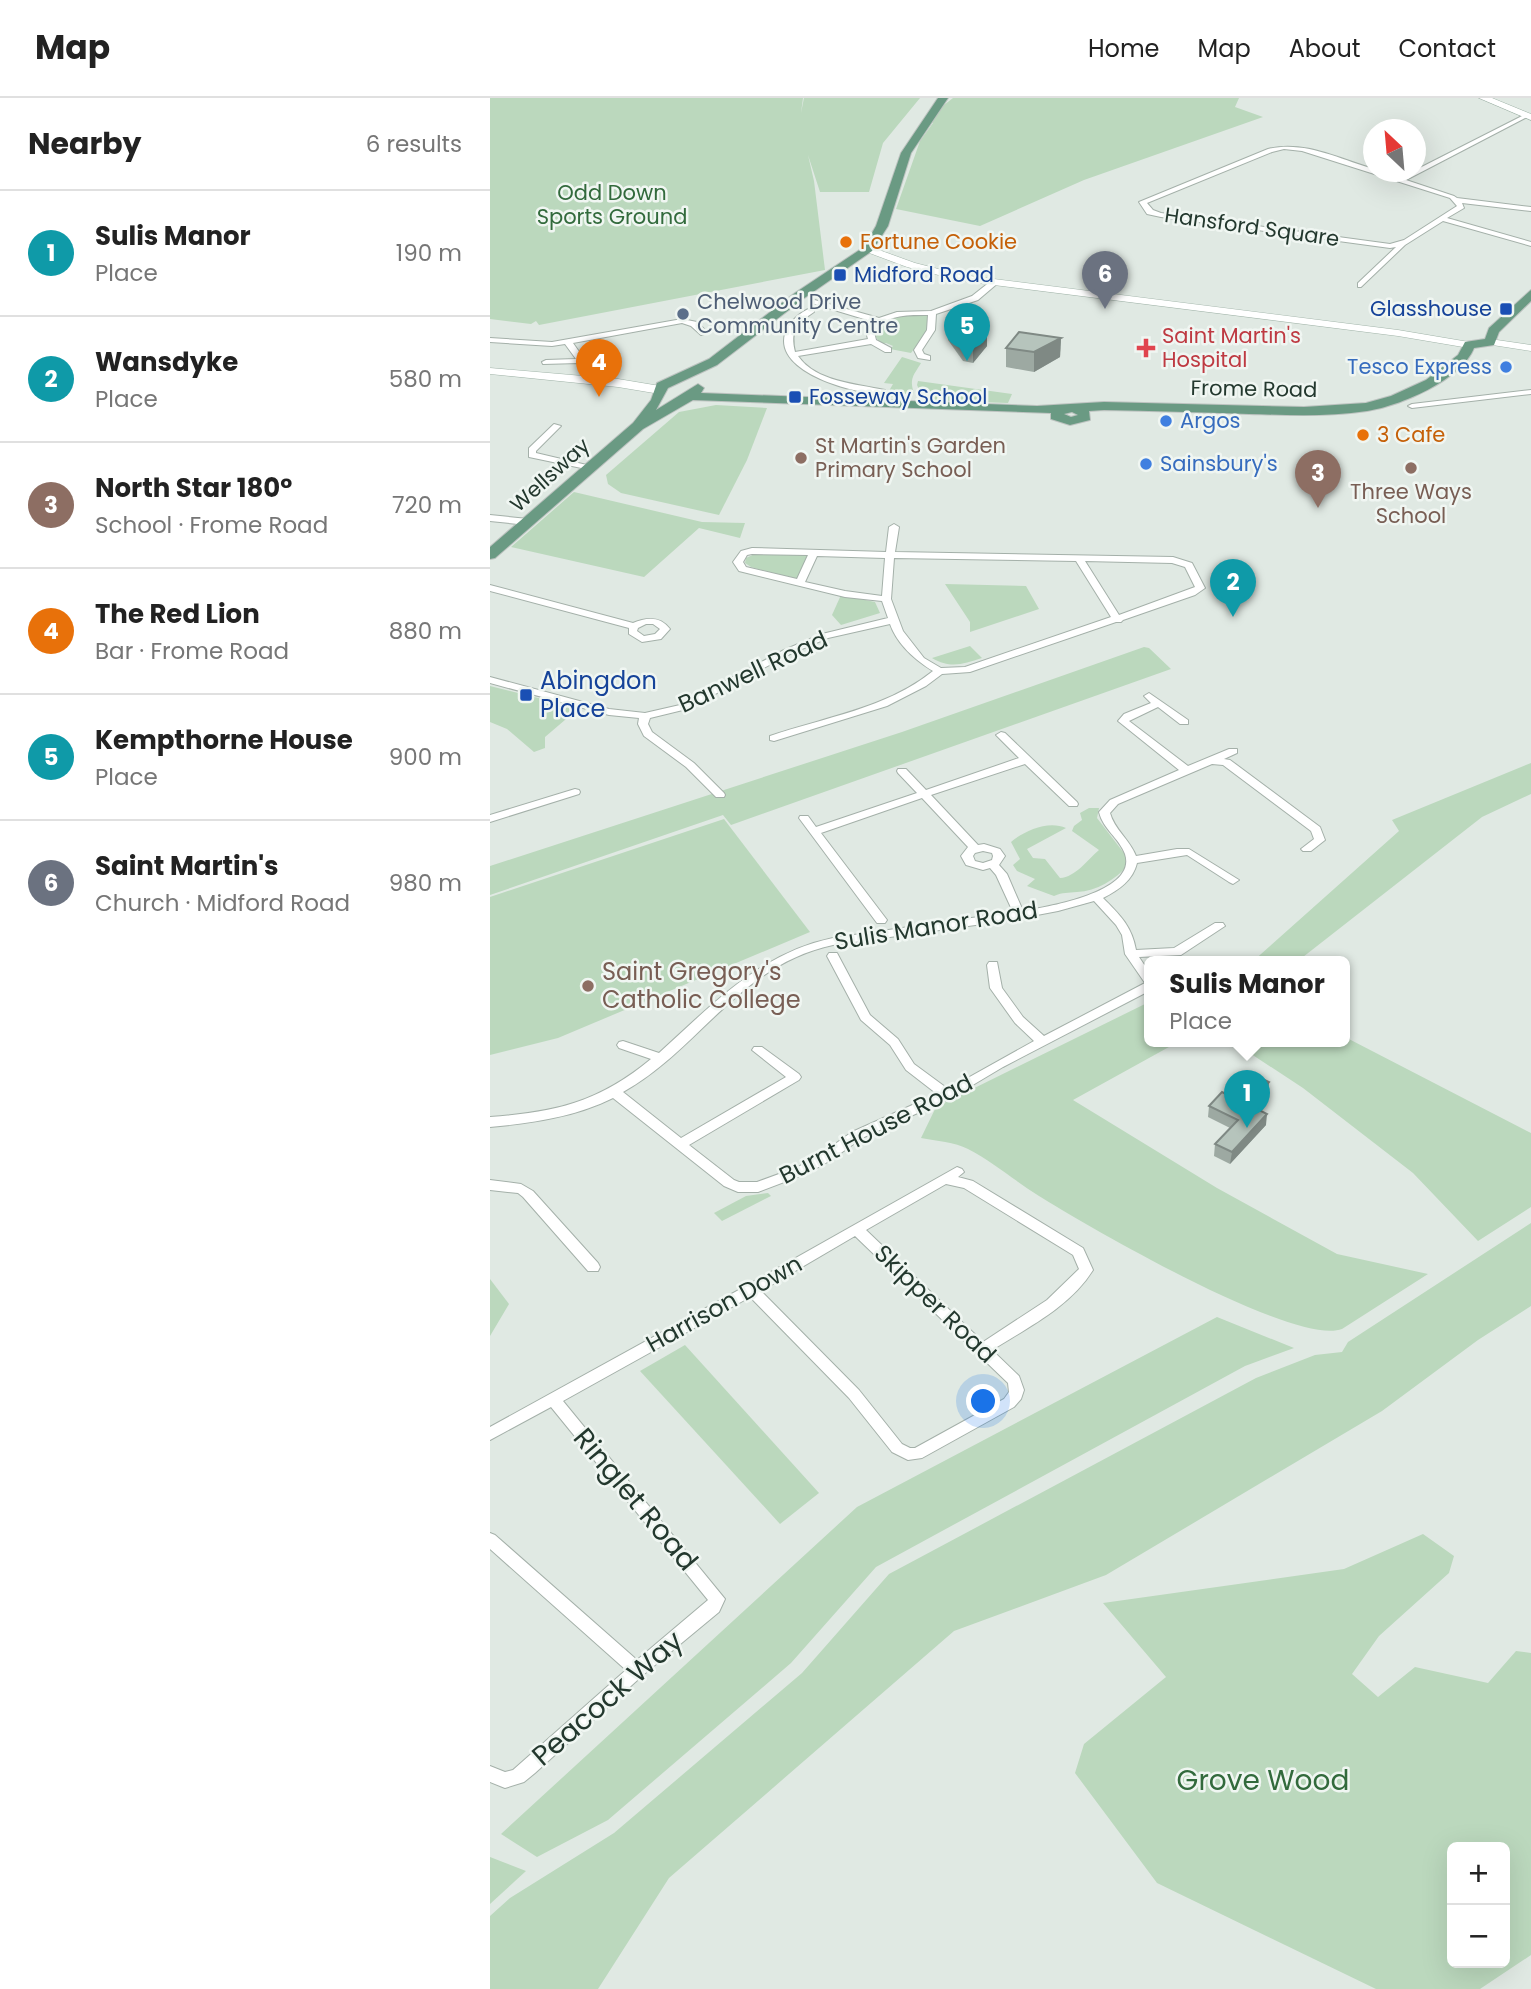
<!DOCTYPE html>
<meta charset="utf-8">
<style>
:root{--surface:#fff;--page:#f6f6f6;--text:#222;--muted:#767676;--line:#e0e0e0;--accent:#b45309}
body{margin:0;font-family:Poppins,sans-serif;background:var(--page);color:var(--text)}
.controls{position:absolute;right:21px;bottom:21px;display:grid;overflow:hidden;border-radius:10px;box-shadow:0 7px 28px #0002}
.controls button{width:63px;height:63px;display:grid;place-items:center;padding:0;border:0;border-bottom:2px solid var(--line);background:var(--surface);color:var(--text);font:35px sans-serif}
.compass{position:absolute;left:873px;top:21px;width:63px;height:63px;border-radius:50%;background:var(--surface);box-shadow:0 7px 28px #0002;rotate:334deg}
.you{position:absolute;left:494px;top:1304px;width:24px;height:24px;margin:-18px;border:5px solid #fff;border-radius:50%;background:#1a73e8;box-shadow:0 0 0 10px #1a73e833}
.badge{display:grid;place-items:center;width:46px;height:46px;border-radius:50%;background:var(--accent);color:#fff;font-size:23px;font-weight:700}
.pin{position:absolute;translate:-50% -58px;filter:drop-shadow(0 2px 4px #0008)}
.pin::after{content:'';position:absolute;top:37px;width:24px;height:21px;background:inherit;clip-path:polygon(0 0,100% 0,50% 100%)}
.popup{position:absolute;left:654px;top:858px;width:206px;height:91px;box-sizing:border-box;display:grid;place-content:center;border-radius:10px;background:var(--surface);filter:drop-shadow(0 2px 5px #0005);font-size:23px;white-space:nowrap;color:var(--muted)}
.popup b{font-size:26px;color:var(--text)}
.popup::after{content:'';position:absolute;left:50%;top:100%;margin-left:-14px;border:14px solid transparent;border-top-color:var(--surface)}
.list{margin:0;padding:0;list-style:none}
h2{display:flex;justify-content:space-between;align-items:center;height:91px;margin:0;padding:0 28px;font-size:30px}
h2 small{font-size:23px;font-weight:400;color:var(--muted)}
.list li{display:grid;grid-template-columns:46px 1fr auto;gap:21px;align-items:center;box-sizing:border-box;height:126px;padding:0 28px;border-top:2px solid var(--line)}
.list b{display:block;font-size:26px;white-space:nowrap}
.list p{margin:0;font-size:23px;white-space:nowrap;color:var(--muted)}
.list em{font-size:23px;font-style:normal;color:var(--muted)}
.map{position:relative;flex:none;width:1041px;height:1891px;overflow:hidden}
header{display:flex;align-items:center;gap:42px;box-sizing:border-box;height:98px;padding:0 35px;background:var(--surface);border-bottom:2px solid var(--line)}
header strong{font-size:33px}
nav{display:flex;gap:38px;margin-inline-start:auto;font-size:24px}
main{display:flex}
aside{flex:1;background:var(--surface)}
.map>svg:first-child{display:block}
.green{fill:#bbd8bd;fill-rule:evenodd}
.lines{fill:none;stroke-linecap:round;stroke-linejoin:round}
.street-casing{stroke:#a4b0a9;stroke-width:2}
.secondary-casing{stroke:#a1b4a9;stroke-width:1}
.primary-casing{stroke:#bdc3c0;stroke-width:2}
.street{fill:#fff;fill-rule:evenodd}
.secondary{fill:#fff;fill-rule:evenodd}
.primary{fill:#6a9a83;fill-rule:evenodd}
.wall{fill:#9da9a2}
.shaded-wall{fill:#7f8984}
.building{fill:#b6c4bc;stroke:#7f8984;stroke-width:2}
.food-dot{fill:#e8710a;stroke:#f0f6f2;stroke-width:2.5}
.transit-dot{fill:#1a4fb4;stroke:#f0f6f2;stroke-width:2.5}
.service-dot{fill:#5c6f8a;stroke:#f0f6f2;stroke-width:2.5}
.health-dot{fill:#e0444e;stroke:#f0f6f2;stroke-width:2.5}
.shop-dot{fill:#3f7fe0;stroke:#f0f6f2;stroke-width:2.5}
.education-dot{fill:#8d6e63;stroke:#f0f6f2;stroke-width:2.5}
.labels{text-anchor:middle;stroke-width:5;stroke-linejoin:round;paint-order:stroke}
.far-park-label{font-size:21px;fill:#326a3c;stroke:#f0f6f2}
.far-street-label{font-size:21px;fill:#23382e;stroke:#f0f6f2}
.far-food-label{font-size:21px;fill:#c56008;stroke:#f0f6f2;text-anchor:start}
.far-transit-label{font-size:21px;fill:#164399;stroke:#f0f6f2;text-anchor:start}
.far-service-label{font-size:21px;fill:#4e5e75;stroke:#f0f6f2;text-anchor:start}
.far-health-label{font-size:21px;fill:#be3a42;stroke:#f0f6f2;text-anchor:start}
.far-shop-label{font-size:21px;fill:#366cbe;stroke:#f0f6f2;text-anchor:start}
.far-education-label{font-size:21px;fill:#785e54;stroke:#f0f6f2;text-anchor:start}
.street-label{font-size:24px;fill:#23382e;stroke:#f0f6f2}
.transit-label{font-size:24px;fill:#164399;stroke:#f0f6f2;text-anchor:start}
.education-label{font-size:24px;fill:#785e54;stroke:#f0f6f2;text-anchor:start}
.near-street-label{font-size:28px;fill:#23382e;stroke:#f0f6f2}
.near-park-label{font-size:28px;fill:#326a3c;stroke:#f0f6f2}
</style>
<header>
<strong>Map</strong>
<nav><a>Home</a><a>Map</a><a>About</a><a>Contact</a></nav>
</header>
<main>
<aside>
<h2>Nearby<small>6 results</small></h2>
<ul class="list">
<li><span class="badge" style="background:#0f9aa8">1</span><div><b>Sulis Manor</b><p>Place</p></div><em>190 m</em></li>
<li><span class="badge" style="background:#0f9aa8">2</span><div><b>Wansdyke</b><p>Place</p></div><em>580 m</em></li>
<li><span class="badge" style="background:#8d6e63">3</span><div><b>North Star 180°</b><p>School · Frome Road</p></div><em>720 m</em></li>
<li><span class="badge" style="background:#e8710a">4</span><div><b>The Red Lion</b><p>Bar · Frome Road</p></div><em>880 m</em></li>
<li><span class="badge" style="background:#0f9aa8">5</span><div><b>Kempthorne House</b><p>Place</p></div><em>900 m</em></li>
<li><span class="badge" style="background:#6b7280">6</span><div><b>Saint Martin's</b><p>Church · Midford Road</p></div><em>980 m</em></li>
</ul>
</aside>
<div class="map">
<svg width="1041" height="1891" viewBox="0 0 1041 1891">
<rect width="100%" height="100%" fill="#e0e9e3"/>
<!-- green -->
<g class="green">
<polygon points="0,0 313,0 311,15 314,0 430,0 393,45 379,94 330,94 318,57 324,83 335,172 49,227 46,223 41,226 0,221"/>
<polygon points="463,0 749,0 745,9 773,19 594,82 490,128 406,111 430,43 443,25 440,23 445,14"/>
<path d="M417 216 438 218 439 230 421 255 400 251 403 248 396 245 391 247 383 234C390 222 404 219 417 216Z"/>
<path d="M412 259 431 265C424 277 419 280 424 295L412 300 396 298 403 286 394 285Z"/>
<polygon points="428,283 522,296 518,305 434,302 427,287"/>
<polygon points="226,307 277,310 257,362 229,417 131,395 118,386 116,377 189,314"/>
<polygon points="84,394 212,424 255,425 250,440 209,430 154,479 21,449"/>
<polygon points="267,455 319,457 307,482 261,469 255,465 256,460"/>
<polygon points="455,486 536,488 549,511 480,534 480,524"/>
<polygon points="351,497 385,504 390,515 351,527 342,517"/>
<path d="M480 548 492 560C473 566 461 571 442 560Z"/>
<polygon points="654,549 659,550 681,571 241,727 233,717 0,797 0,768 412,634"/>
<polygon points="0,588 89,610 55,639 55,650 44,654 17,631 0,624"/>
<polygon points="1041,665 1041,696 992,719 813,859 812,864 762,864 909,733 902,722"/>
<path d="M599 710H609L607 720 637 759 638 767C625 782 607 793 587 794 578 795 573 794 564 798L537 788 545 781 527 773 523 767 530 761 521 744C535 732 559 722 576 730L537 751 543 760 555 761 570 780C586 779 597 762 609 752L582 733 584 728 592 722 590 715Z"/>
<polygon points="234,721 320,834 68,940 0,957 0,799"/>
<path d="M659 904V944H688L583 1002 727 1090 847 1156 938 1176 852 1231C805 1249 597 1128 549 1098 525 1083 503 1064 478 1051 465 1044 446 1043 431 1040L446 1009Z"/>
<polygon points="855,939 1041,1035 1041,1109 988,1143 923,1075 813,990 743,944 855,944"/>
<polygon points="278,1095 281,1098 232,1123 224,1115 256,1098"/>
<polygon points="1041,1125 1041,1208 988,1242 892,1313 616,1477 464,1533 179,1780 108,1891 0,1891 0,1818 20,1800 124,1735 312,1575 399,1476 766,1280 825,1257 852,1254 858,1244"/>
<polygon points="0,1181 19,1206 0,1238"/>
<polygon points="727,1219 804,1250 755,1268 386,1469 301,1565 118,1722 47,1759 11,1736 367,1409"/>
<polygon points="195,1247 329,1395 290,1426 150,1273"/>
<path d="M933 1436 964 1458 959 1475 889 1538 862 1576 888 1599 925 1569 998 1585 1026 1553 1041 1555V1857L990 1891H886L667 1785 585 1675 594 1646 676 1579 613 1505 854 1471ZM1015 1749V1865H962V1749Z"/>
<polygon points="0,1759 36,1773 0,1806"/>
</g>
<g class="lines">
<!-- street casing -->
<g class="street-casing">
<g id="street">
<path d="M1036 16 1041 17 916 82 964 98 967 100 1041 109V113L972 105 974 110 957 120 1041 144V148L953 123 915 147 871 189H868V185L906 149 900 150 671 119 657 116 649 104 778 51C814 42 849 61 884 71V74L910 80ZM794 51 812 53 960 100 967 108 914 142 900 146 671 115 663 112 657 105 782 54Z"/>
<path d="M501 183 508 185 488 202 446 216 445 232 432 252 434 256 440 258V262L428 260 424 252 437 232 438 217H434C415 217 396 217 384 234L386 242 401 250V254H395L381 246 308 258C326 284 367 286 395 292V296C367 297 284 275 295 236 299 224 310 214 321 210H324V214C306 226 300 232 305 254L378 241 376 234 384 224 321 205V201L389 220 407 214 441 213 482 198Z"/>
<polygon points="192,221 207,224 218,235 211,237 201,228 192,225 83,245 101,271 97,273 89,265 53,266 52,264 56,262 86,261 75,246 62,248 0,244 0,240 62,244"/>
<polygon points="1041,292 1041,296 922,310 918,308 922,306"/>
<polygon points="64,326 71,328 46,353 46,355 101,368 101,372 39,359 39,350"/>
<polygon points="0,417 38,421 43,424 38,427 0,423"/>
<path d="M404 426 409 429 405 454 683 459 702 465 715 490 705 497 633 522 631 524H626L480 574 452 576 436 588 397 608 284 643 280 642V638C335 619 396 611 443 573 425 562 407 546 400 526L338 540 300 556 197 611 160 620 158 626 162 634 204 665 234 695 235 697 234 699H226L196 669 154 638 148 626 149 620 119 617 0 585V579L119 611 155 615 190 607 294 552 332 536 398 520 392 503 355 499 249 473 243 464 251 453 262 450 396 454 399 429ZM262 456 318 457 307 481 256 469 253 464 257 457ZM327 458 395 460 392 498 355 493 315 484ZM404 460 586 463 621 519 475 569 451 570 434 560 413 533 401 501ZM595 463 682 465 695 469 705 489 629 517Z"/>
<path d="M0 487 143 525C157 519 170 518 180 531L171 541 152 544 139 536V530L0 493ZM156 526H163L170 531 165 536 154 538 147 533 148 530Z"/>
<path d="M659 595 698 622V626H690L668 609 639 623 698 668 739 651H747V655L734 661 740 662 830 729 835 742 821 753H813L811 751 824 741 821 733 733 667 722 666 628 706 620 715C624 731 640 742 646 758L687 751H699L749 782 743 786 739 784 697 757 647 765C643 782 629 792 613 800 629 816 642 828 646 852L684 850 725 825H733L735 828 691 857 649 859 659 874V893L513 969 461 1000 372 1040 341 1062 318 1075 268 1094H248L234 1088 123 1000C85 1019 42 1025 0 1029V1019C67 1014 109 1004 161 961L129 950 127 947 129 944 133 943 169 955C222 907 270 855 343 840L523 814 506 777 500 770 493 772 476 767 471 758 478 749 432 700 331 735 397 822 395 825H387L309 720 310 718H318L326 729 427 695 408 675 407 673 408 671H416L436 692 529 660 506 637 511 634 515 635 587 704 588 706 587 708H579L535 666 441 697 488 747 494 746 510 751 515 758 509 767 517 776 533 813C557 809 648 794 635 756 629 740 613 731 609 714L620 702 689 672 628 623 634 616 661 605 654 598ZM493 753 502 755 503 758 502 762 493 765 485 763 483 758 485 755ZM604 803 626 827 632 837 635 856 655 885 554 938 533 919 512 890 507 864H499L497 867 500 890 525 925 544 943 458 991 424 966 408 941 380 917 347 855H339L337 858 371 922 400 947 416 972 447 996 362 1034 331 1056 308 1069 267 1084H249L244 1082 199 1047 309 982 311 979 309 976 272 949H264L262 952 296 979 191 1040 133 994C209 952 249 867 343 847L521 822 568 813Z"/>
<polygon points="85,691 89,692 90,694 89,696 0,724 0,717"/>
<path d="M467 1069 472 1071 474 1074 468 1079 483 1083 593 1150 603 1172C580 1209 537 1230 502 1252L529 1278 534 1292 531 1301 524 1309 432 1360 418 1362 402 1354 359 1300 260 1199 73 1303 235 1501 229 1514 153 1577 45 1675 34 1684 15 1690 0 1684V1668L15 1674 23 1672 136 1572 0 1451V1435L5 1437 147 1562 218 1502 61 1309 0 1342V1329L256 1188ZM456 1086 474 1090 583 1157 589 1171 557 1202 493 1244 376 1132ZM365 1138 518 1285 519 1294 514 1301 425 1350H420L412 1346 369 1292 271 1193Z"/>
<polygon points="0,1082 31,1086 43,1093 108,1165 110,1169 108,1173 98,1173 33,1099 28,1095 0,1092"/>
</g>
</g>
<!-- secondary casing -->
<g class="secondary-casing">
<g id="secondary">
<polygon points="989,0 1002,0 1041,16 1041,22"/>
<polygon points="378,148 425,165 472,177 908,232 979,244 985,247 979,250 908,238 472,183 417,169 374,153 373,151"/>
<polygon points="1000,241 1041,247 1041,253 996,246 994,244"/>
<polygon points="0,270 128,281 170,288 176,292 170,296 128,289 0,276"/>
</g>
</g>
<!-- primary casing -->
<g class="primary-casing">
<path id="primary" d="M448 0H458L421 55 398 128 382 153 313 201 227 267 178 290 166 312 208 286 214 290 211 295 547 308 614 304 814 309 876 305 901 298 936 282 968 257 975 244 995 241 999 230 1041 192V203L1009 234 1004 247 984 250C971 282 910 308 877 313 838 319 798 317 759 316 710 314 662 313 614 312L599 313 600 322 580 327 561 321V315L203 302 153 331 5 460 0 461V449L143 325 161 302 167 285 219 261 305 195 374 149 386 128 411 55ZM582 314 588 317 581 319 574 316Z"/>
</g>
<!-- street -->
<use href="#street" class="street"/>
<!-- secondary -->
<use href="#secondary" class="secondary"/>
<!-- primary -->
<use href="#primary" class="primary"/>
</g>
<!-- wall -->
<g class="wall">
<polygon points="457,223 497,248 483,265 473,263 458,242"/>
<polygon points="571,240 570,259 544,274 516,269 516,250"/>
<polygon points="778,996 765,1010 776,1027 740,1066 724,1058 725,1046 740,1030 718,1019 719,1008 744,1000"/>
</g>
<!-- shaded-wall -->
<g class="shaded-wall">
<polygon points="497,229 497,248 483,265 483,246"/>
<polygon points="571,240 570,259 544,274 544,254"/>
<polygon points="779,984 778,996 757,1018 759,1007"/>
<polygon points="777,1016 776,1027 740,1066 742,1054"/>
</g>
<!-- building -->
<g class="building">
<polygon points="457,223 497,229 483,246 472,244"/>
<polygon points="529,234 571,240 544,254 516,250"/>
<polygon points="764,977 779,984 759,1007 777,1016 742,1054 725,1046 748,1022 719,1008 732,994 744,1000"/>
</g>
<!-- markers -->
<g class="food-dot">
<circle cx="356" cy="144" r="7"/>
<circle cx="873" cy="337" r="7"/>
</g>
<g class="transit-dot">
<rect x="343" y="170" width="14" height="14" rx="3.5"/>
<rect x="1009" y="204" width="14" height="14" rx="3.5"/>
<rect x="298" y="292" width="14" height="14" rx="3.5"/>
<rect x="29" y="590" width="14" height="14" rx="3.5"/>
</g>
<circle class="service-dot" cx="193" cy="216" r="7"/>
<path class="health-dot" d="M652.5 239.5h7v7h7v7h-7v7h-7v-7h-7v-7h7z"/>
<g class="shop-dot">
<circle cx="1016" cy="269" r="7"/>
<circle cx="676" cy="323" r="7"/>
<circle cx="656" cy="366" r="7"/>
</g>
<g class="education-dot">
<circle cx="311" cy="360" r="7"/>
<circle cx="921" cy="370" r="7"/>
<circle cx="98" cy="888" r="7"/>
</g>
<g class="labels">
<!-- far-park labels -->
<g class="far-park-label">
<text x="122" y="102">Odd Down<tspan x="122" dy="24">Sports Ground</tspan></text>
</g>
<!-- far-street labels -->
<g class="far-street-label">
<text transform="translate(762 129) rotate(8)" y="7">Hansford Square</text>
<text transform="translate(764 291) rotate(1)" y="7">Frome Road</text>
<text transform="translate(60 377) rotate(-42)" y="7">Wellsway</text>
</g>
<!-- far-food labels -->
<g class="far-food-label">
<text x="370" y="151">Fortune Cookie</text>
<text x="887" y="344">3 Cafe</text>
</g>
<!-- far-transit labels -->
<g class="far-transit-label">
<text x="364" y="184">Midford Road</text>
<text x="1002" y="218" text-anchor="end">Glasshouse</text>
<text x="319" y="306">Fosseway School</text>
</g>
<!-- far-service labels -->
<g class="far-service-label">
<text x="207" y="211">Chelwood Drive<tspan x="207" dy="24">Community Centre</tspan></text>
</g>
<!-- far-health labels -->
<g class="far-health-label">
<text x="672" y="245">Saint Martin's<tspan x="672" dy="24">Hospital</tspan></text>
</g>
<!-- far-shop labels -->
<g class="far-shop-label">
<text x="1002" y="276" text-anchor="end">Tesco Express</text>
<text x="690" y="330">Argos</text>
<text x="670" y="373">Sainsbury's</text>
</g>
<!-- far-education labels -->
<g class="far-education-label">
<text x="325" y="355">St Martin's Garden<tspan x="325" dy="24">Primary School</tspan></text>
<text x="921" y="401" text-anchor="middle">Three Ways<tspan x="921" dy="24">School</tspan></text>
</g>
<!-- street labels -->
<g class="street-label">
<text transform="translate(263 574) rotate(-25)" y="8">Banwell Road</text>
<text transform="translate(446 828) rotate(-9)" y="8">Sulis Manor Road</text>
<text transform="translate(386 1031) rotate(-27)" y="8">Burnt House Road</text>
<text transform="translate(234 1206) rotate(-29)" y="8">Harrison Down</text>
<text transform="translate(445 1206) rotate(44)" y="8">Skipper Road</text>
</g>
<!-- transit labels -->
<g class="transit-label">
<text x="50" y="591">Abingdon<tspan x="50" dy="28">Place</tspan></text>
</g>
<!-- education labels -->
<g class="education-label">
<text x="112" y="882">Saint Gregory's<tspan x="112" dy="28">Catholic College</tspan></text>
</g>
<!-- near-street labels -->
<g class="near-street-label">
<text transform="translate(146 1401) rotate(50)" y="10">Ringlet Road</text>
<text transform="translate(117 1600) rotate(-41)" y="10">Peacock Way</text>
</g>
<!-- near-park labels -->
<g class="near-park-label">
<text x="773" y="1692">Grove Wood</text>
</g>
</g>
</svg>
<div class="controls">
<button>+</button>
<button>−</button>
</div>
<svg class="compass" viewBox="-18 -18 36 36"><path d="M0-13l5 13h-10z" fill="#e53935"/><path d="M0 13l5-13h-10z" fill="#767676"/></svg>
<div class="you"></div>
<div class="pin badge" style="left:757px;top:1030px;background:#0f9aa8">1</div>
<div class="popup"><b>Sulis Manor</b>Place</div>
<div class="pin badge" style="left:743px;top:519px;background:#0f9aa8">2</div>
<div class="pin badge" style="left:828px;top:410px;background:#8d6e63">3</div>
<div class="pin badge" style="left:109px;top:299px;background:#e8710a">4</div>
<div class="pin badge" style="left:477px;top:263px;background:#0f9aa8">5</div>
<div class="pin badge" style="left:615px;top:211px;background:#6b7280">6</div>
</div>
</main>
